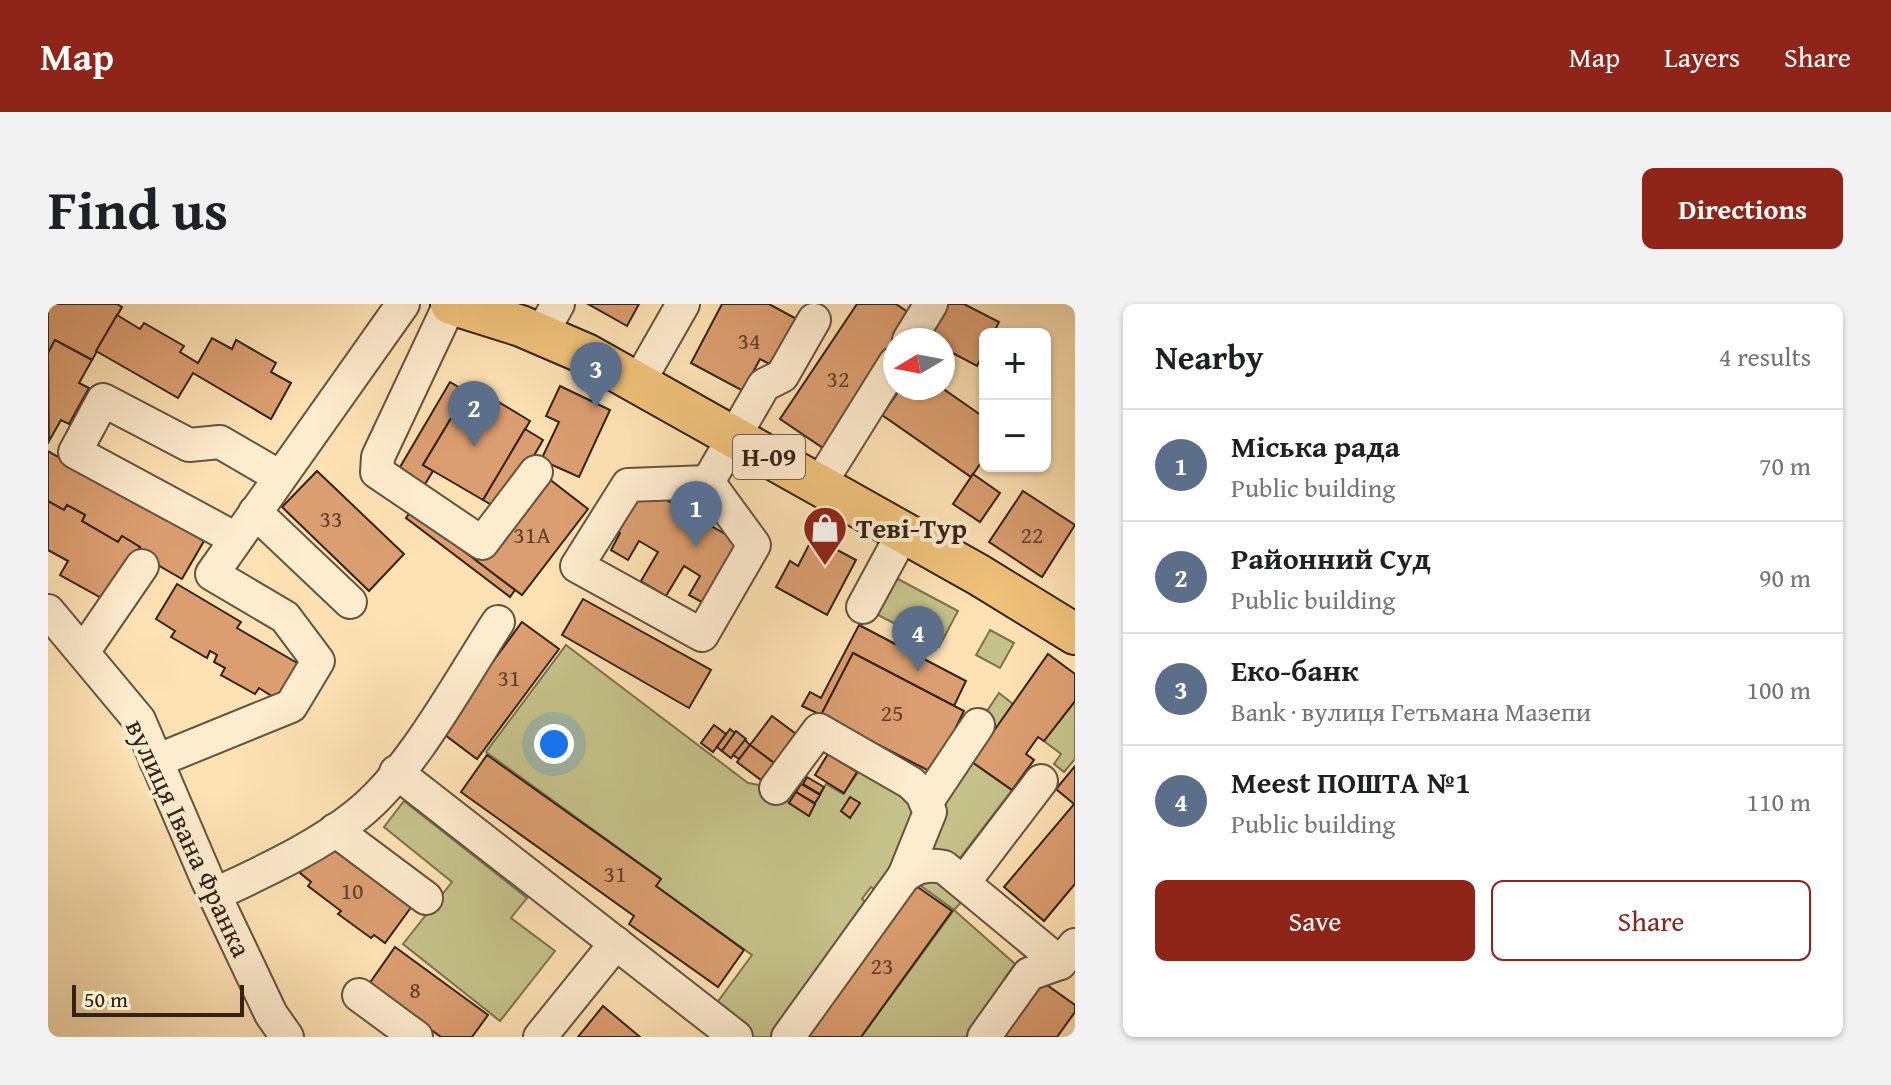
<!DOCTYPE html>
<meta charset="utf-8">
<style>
:root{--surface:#fff;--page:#f2f2f2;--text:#202124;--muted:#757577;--line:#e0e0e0;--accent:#8f2418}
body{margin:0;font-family:"Gentium Book Plus",serif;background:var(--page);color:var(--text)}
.controls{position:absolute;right:24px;top:24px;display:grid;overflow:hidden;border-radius:12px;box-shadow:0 2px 6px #0004}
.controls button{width:72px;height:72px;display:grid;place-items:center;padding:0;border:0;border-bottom:2px solid var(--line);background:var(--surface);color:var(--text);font:40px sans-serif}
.compass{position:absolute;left:835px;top:24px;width:72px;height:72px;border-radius:50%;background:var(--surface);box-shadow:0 2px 6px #0004;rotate:260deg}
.scale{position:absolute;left:24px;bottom:20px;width:172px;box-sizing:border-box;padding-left:8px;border:4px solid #342217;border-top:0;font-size:22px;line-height:28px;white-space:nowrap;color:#342217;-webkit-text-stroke:6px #feecce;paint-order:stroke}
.you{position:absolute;left:506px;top:440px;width:28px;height:28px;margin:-20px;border:6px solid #fff;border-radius:50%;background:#1a73e8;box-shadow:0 0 0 12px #1a73e833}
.badge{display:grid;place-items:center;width:52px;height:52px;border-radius:50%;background:var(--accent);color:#fff;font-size:26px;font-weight:700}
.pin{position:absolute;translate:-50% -66px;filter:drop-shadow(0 2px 4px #0008)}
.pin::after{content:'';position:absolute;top:42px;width:28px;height:24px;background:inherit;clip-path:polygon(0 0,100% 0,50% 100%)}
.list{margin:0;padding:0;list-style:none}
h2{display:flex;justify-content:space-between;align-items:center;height:104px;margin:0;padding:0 32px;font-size:34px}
h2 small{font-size:26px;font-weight:400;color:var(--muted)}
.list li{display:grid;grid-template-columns:52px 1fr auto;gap:24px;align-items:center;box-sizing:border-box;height:112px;padding:0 32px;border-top:2px solid var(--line)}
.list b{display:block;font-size:30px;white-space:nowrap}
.list p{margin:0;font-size:26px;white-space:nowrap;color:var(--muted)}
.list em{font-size:26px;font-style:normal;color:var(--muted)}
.actions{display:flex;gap:16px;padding:24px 32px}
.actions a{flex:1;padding:18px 0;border:2px solid var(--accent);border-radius:12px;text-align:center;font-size:28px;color:var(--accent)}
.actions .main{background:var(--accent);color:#fff}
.map{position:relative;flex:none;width:1027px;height:733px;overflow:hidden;border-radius:12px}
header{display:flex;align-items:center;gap:48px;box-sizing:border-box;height:112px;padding:0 40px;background:var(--accent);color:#fff}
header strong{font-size:38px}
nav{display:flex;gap:44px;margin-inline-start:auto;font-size:28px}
.intro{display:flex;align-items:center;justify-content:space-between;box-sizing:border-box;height:192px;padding:0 48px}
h1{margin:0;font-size:56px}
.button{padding:20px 36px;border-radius:12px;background:var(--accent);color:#fff;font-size:28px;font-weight:700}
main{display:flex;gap:48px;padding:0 48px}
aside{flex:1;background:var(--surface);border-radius:12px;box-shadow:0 2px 6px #0004}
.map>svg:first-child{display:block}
.green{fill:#c5c289;stroke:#7c7250;stroke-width:2}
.building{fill:#db9e70;stroke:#342217;stroke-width:2}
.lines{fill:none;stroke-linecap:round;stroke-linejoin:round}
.minor-casing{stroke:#66523e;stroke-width:36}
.major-casing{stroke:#342217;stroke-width:44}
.minor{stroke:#feecce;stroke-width:32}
.major{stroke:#efc17a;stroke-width:40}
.labels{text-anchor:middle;stroke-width:8;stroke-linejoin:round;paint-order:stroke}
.number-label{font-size:24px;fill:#5e412d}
.shield{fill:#feecce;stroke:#715f4e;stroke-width:2}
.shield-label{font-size:26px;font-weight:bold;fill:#342217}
.poi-label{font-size:28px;font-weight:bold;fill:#342217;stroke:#feecce;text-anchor:start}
.street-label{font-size:28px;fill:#342217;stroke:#feecce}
</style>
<header>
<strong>Map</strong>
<nav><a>Map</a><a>Layers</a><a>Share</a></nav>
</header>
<div class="intro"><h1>Find us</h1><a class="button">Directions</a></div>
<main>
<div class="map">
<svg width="1027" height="733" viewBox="0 0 1027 733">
<rect width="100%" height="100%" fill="#fee2b3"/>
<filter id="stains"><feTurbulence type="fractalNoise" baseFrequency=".0025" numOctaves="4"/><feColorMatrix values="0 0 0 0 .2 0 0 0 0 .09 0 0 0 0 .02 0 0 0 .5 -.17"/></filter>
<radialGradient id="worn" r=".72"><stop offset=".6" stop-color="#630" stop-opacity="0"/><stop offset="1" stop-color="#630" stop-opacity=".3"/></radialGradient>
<!-- green -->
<g class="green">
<polygon points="835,267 910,307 891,343 815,303"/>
<polygon points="942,326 966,339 952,364 928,351"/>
<polygon points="518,341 700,479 728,484 741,499 760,511 778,480 795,490 814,463 878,499 951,389 965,400 924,458 964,486 902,567 916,595 906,606 967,660 957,674 971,684 936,733 813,733 906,606 866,577 839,595 823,583 814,595 829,609 740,733 688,733 660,711 704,651 608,582 612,574 438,448"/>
<polygon points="1027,397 1027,455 1016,468 1006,460 1013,450 996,437"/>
<polygon points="356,497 479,594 463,614 507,647 452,717 355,640 404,578 336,523"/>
</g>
<!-- building -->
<g class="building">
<polygon points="3,0 69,0 74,3 44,56 7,36 0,49 0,6"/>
<polygon points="540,0 591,0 579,22"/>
<polygon points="674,0 721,0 756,19 731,65 712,55 695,87 643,59"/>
<polygon points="809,0 848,0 864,11 775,144 732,115"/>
<polygon points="900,0 916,0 951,18 945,30 937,30 937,46 929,62 895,44 895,36 881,36"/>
<polygon points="69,11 92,25 96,19 136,42 132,48 150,59 164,34 184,45 188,36 228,59 223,68 243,79 223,115 145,69 130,94 48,47"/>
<polygon points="7,36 44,56 31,79 41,84 21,120 13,116 1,137 0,49"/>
<polygon points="402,78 419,88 375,161 385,167 374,185 348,170"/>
<polygon points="423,81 482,117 435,196 375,161"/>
<polygon points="512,82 562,106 531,173 493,156 511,118 498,112"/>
<polygon points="853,84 894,84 937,114 937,153 923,173 834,111"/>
<polygon points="477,125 495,136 454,207 435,196"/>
<polygon points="0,147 156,237 134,275 89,249 92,243 74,232 70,238 34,217 37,211 19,201 16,206 0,197"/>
<polygon points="269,167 356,250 321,287 234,203"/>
<polygon points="925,170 952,189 932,218 905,200"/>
<polygon points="496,171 540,205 474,291 428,257"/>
<polygon points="598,184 696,241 661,302 641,291 652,272 636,262 618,292 593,277 610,248 591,237 580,256 563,246 572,229 569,227"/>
<polygon points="975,187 1027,221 994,273 941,238"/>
<polygon points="0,197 16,206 19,201 37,211 34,217 70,238 74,232 92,243 57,296 12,271 20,257 0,246"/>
<polygon points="363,207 467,286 462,293 358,214"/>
<polygon points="765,233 808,256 779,311 728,283 742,257 750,262"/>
<polygon points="129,280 193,318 189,324 251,360 230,396 211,384 207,390 173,371 177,364 166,358 169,351 162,347 159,354 123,333 127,327 108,315"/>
<polygon points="535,295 663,366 641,404 514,331"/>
<polygon points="474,318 511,345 429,455 393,428"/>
<polygon points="811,321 918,377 906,402 805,349 773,411 754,402 762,388 773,394"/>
<polygon points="805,349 916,407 885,469 773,411"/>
<polygon points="1000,350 1027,370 1027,397 996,437 990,433 978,450 986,456 964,486 924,458"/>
<polygon points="724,412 748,430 726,459 702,441"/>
<polygon points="666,421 678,430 665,448 653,439"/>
<polygon points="682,425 687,429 674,447 669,443"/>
<polygon points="688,427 698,435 683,454 674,447"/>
<polygon points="697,436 702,441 691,455 685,451"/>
<polygon points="702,441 726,459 713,476 689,458"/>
<polygon points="780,450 809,468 796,489 767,471"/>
<polygon points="439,451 613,575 608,582 696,646 670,683 581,620 586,612 413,488"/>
<polygon points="1027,462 1027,499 1026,500 1008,485"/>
<polygon points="759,473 776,483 772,490 755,480"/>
<polygon points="753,480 772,491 767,499 748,488"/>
<polygon points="748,488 767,500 761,512 741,499"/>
<polygon points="802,493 812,499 802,514 793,507"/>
<polygon points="1027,499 1027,580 996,617 956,583"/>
<polygon points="276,537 364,602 337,639 326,631 323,634 290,610 293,607 260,582 263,578 252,569"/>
<polygon points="864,579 904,607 813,733 752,733"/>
<polygon points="347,643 440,711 424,733 393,733 321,680"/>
<polygon points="992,676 1027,701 1027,708 1009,733 951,733"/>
<polygon points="555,702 592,733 530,733"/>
</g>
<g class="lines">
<!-- minor casing -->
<g class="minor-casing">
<g id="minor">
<polyline points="402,0 330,153 329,168 434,239 488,168"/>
<polyline points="493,30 510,0"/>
<polyline points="861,36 883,0"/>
<polyline points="590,79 635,0"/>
<polygon points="660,178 706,241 654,331 529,262 580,181"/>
<polyline points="660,178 716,81 734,72 766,16"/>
<polyline points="771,181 847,59"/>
<polyline points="207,208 302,298"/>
<polyline points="188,235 27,148 55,96 141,141 172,138 232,173"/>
<polyline points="815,303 855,229"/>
<polyline points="0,307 91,416 159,575 223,710 239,733"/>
<polyline points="35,348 94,262"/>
<polyline points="108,457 243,402 270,357 237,313 164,270 355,0"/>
<polyline points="348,468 688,733"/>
<polyline points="728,484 771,426 863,479 874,490 882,508 856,572"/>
<polyline points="878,499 930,421"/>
<polyline points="287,526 378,594"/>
<polyline points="916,578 993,477"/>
<path d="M166 591C216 567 267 545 310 510 364 467 412 376 450 318"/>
<polyline points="311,691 368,733"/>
<polyline points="492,733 568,639"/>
<path d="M740 733 856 572C870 562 879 560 896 563L1012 659"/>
<polyline points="936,733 981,670 1012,659 1027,641"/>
</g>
</g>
<!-- major casing -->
<g class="major-casing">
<polyline id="major" points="403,0 473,22 538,50 931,271 1027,330"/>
</g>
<!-- minor -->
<use href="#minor" class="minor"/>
<!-- major -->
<use href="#major" class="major"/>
</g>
<!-- icons -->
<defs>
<g id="shop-pin" transform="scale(2.3)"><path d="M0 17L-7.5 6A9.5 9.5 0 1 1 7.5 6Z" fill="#8f2418" stroke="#feecce"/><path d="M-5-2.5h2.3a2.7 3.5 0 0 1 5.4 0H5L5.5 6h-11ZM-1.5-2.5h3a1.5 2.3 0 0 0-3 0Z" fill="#fff"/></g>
</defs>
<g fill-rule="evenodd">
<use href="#shop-pin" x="777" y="224"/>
</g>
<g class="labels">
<!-- number labels -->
<g class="number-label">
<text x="701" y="45">34</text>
<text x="790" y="83">32</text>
<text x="283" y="223">33</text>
<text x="484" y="239">31А</text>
<text x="984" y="239">22</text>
<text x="461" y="382">31</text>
<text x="844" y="417">25</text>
<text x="567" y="578">31</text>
<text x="304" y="595">10</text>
<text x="834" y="670">23</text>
<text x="367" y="694">8</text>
</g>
<!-- shield labels -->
<rect class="shield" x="685" y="131" width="72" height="44" rx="6"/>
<g class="shield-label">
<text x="721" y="162">Н-09</text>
</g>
<!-- poi labels -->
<g class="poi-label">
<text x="808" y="234">Теві-Тур</text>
</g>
<!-- street labels -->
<g class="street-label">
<text transform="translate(141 534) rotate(65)" y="10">вулиця Івана Франка</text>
</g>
</g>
<rect width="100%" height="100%" filter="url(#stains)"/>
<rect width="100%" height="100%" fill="url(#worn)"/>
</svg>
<div class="controls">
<button>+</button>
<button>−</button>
</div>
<svg class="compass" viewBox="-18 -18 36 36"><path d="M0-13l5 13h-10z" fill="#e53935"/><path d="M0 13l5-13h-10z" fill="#757577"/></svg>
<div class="scale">50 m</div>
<div class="you"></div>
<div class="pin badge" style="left:648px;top:243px;background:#5c6f8a">1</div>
<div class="pin badge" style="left:426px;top:143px;background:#5c6f8a">2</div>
<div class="pin badge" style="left:548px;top:104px;background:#5c6f8a">3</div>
<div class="pin badge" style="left:870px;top:368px;background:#5c6f8a">4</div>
</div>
<aside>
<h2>Nearby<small>4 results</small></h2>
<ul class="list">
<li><span class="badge" style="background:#5c6f8a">1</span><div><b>Міська рада</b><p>Public building</p></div><em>70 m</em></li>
<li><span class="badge" style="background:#5c6f8a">2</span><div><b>Районний Суд</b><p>Public building</p></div><em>90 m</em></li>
<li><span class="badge" style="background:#5c6f8a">3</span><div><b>Еко-банк</b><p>Bank · вулиця Гетьмана Мазепи</p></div><em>100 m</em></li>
<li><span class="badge" style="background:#5c6f8a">4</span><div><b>Meest ПОШТА №1</b><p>Public building</p></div><em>110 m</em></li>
</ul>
<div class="actions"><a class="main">Save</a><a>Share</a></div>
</aside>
</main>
